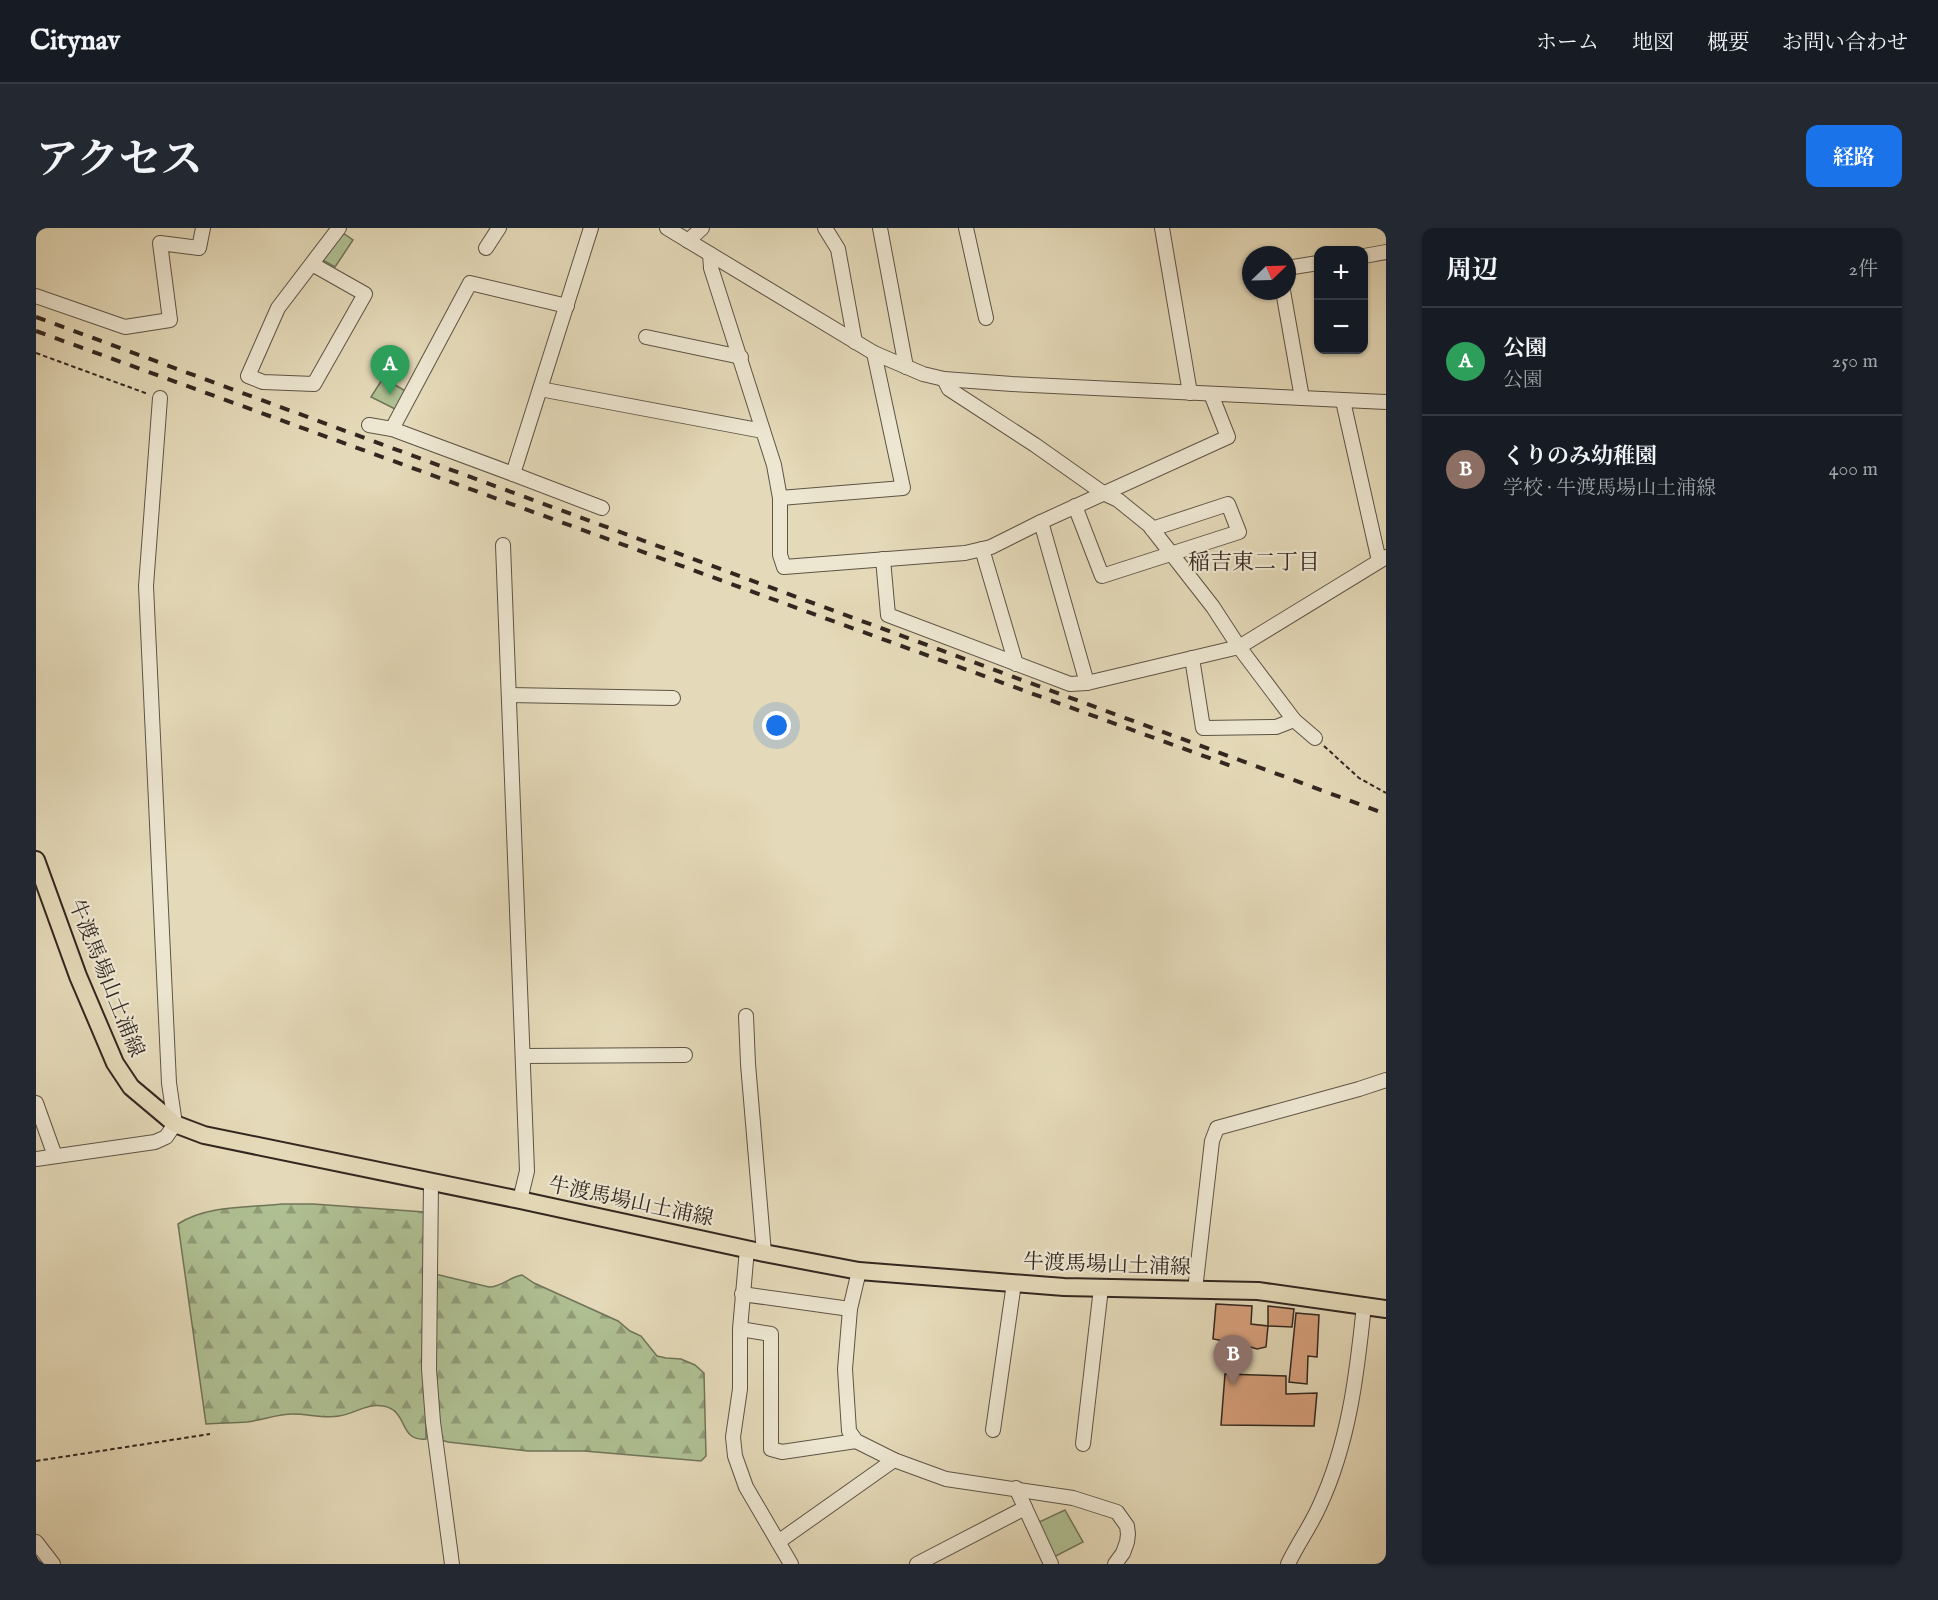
<!DOCTYPE html>
<html lang="ja">
<meta charset="utf-8">
<style>
:root{--surface:#171b24;--page:#242831;--text:#f1f3f6;--muted:#9ea1a6;--line:#363941;--accent:#1a73e8}
body{margin:0;font-family:"IM FELL English","Noto Serif JP",serif;background:var(--page);color:var(--text)}
.controls{position:absolute;right:18px;top:18px;display:grid;overflow:hidden;border-radius:12px;box-shadow:0 2px 4px #0004}
.controls button{width:54px;height:54px;display:grid;place-items:center;padding:0;border:0;border-bottom:2px solid var(--line);background:var(--surface);color:var(--text);font:30px sans-serif}
.compass{position:absolute;left:1206px;top:18px;width:54px;height:54px;border-radius:50%;background:var(--surface);box-shadow:0 2px 4px #0004;rotate:67deg}
.you{position:absolute;left:741px;top:498px;width:21px;height:21px;margin:-15px;border:4px solid #fff;border-radius:50%;background:#1a73e8;box-shadow:0 0 0 9px #1a73e833}
.badge{display:grid;place-items:center;width:39px;height:39px;border-radius:50%;background:var(--accent);color:#fff;font-size:20px;font-weight:700}
.pin{position:absolute;translate:-50% -50px;filter:drop-shadow(0 2px 3px #0008)}
.pin::after{content:'';position:absolute;top:32px;width:21px;height:18px;background:inherit;clip-path:polygon(0 0,100% 0,50% 100%)}
.list{margin:0;padding:0;list-style:none}
h2{display:flex;justify-content:space-between;align-items:center;height:78px;margin:0;padding:0 24px;font-size:26px}
h2 small{font-size:20px;font-weight:400;color:var(--muted)}
.list li{display:grid;grid-template-columns:39px 1fr auto;gap:18px;align-items:center;box-sizing:border-box;height:108px;padding:0 24px;border-top:2px solid var(--line)}
.list b{display:block;font-size:22px;white-space:nowrap}
.list p{margin:0;font-size:20px;white-space:nowrap;color:var(--muted)}
.list em{font-size:20px;font-style:normal;color:var(--muted)}
.map{position:relative;flex:none;width:1350px;height:1336px;overflow:hidden;border-radius:12px}
header{display:flex;align-items:center;gap:36px;box-sizing:border-box;height:84px;padding:0 30px;background:var(--surface);border-bottom:2px solid var(--line)}
header strong{font-size:28px}
nav{display:flex;gap:33px;margin-inline-start:auto;font-size:21px}
.intro{display:flex;align-items:center;justify-content:space-between;box-sizing:border-box;height:144px;padding:0 36px}
h1{margin:0;font-size:42px}
.button{padding:15px 27px;border-radius:12px;background:var(--accent);color:#fff;font-size:21px;font-weight:700}
main{display:flex;gap:36px;padding:0 36px}
aside{flex:1;background:var(--surface);border-radius:12px;box-shadow:0 2px 4px #0004}
.map>svg:first-child{display:block}
.green{fill:#afc093;stroke:#70745a;stroke-width:1.5}
.forest{fill:url(#forest-firs);stroke:#70745a;stroke-width:1.5}
.building{fill:#d6a07c;stroke:#322720;stroke-width:1.5}
.lines{fill:none;stroke-linecap:round;stroke-linejoin:round}
.minor-casing{stroke:#5e5446;stroke-width:16}
.major-casing{stroke:#322720;stroke-width:20}
.path{stroke:#322720;stroke-width:2;stroke-dasharray:4.5 3;stroke-linecap:butt}
.minor{stroke:#ede6d1;stroke-width:14}
.major{stroke:#e4d9b8;stroke-width:16}
.rail{stroke:#322720;stroke-width:4;stroke-dasharray:10 10;stroke-linecap:butt}
.labels{text-anchor:middle;stroke-width:4.5;stroke-linejoin:round;paint-order:stroke}
.street-label{font-size:21px;fill:#322720;stroke:#ede6d1}
.neighbourhood-label{font-size:22px;fill:#322720;stroke:#ede6d1}
</style>
<header>
<strong>Citynav</strong>
<nav><a>ホーム</a><a>地図</a><a>概要</a><a>お問い合わせ</a></nav>
</header>
<div class="intro"><h1>アクセス</h1><a class="button">経路</a></div>
<main>
<div class="map">
<svg width="1350" height="1336" viewBox="0 0 1350 1336">
<defs>
<pattern id="forest-firs" width="22" height="20" patternUnits="userSpaceOnUse" patternTransform="scale(1.5)"><rect width="22" height="20" fill="#afc093"/><path d="M5 1l3.5 6h-7zM16 11l3.5 6h-7z" fill="#8f9c78"/></pattern>
</defs>
<rect width="100%" height="100%" fill="#e4d9b8"/>
<filter id="stains"><feTurbulence type="fractalNoise" baseFrequency=".00333" numOctaves="4"/><feColorMatrix values="0 0 0 0 .2 0 0 0 0 .09 0 0 0 0 .02 0 0 0 .5 -.17"/></filter>
<radialGradient id="worn" r=".72"><stop offset=".6" stop-color="#630" stop-opacity="0"/><stop offset="1" stop-color="#630" stop-opacity=".3"/></radialGradient>
<!-- green -->
<g class="green">
<polygon points="304,3 317,12 299,39 283,30"/>
<polygon points="347,150 373,165 363,183 335,169"/>
<polygon points="1029,1282 1047,1314 1016,1330 1001,1295"/>
</g>
<!-- forest -->
<g class="forest">
<path d="M246 976H277L388 984 389 990 390 1211C362 1214 373 1182 347 1178 331 1175 318 1186 303 1188 289 1191 272 1186 257 1186 241 1186 227 1192 211 1194 198 1195 184 1195 170 1196L142 996C171 977 212 980 246 976Z"/>
<path d="M399 1046 453 1059C466 1059 473 1049 486 1047L498 1055 582 1093 594 1103 605 1108 621 1128 630 1130 645 1131 659 1137 668 1145 670 1228 665 1233 548 1223H492L412 1214 402 1211 396 1137Z"/>
</g>
<!-- building -->
<g class="building">
<polygon points="1180,1076 1216,1078 1215,1096 1232,1098 1230,1119 1221,1121 1204,1116 1177,1111"/>
<polygon points="1232,1078 1258,1081 1256,1099 1232,1098"/>
<polygon points="1260,1085 1283,1087 1281,1129 1272,1128 1271,1156 1253,1154"/>
<polygon points="1189,1146 1250,1148 1250,1166 1281,1165 1278,1198 1185,1197"/>
</g>
<g class="lines">
<!-- minor casing -->
<g class="minor-casing">
<g id="minor">
<polyline points="631,0 838,125 887,146 908,151 976,156 1350,174"/>
<polyline points="789,0 802,21 819,114"/>
<polyline points="844,0 870,139"/>
<polyline points="930,0 950,90"/>
<polyline points="1126,0 1154,165"/>
<polyline points="652,13 666,0"/>
<polyline points="450,20 463,0"/>
<polyline points="674,26 675,40 738,237 744,270 744,327 748,339 929,325 955,319 1005,294 1192,209 1175,166"/>
<polyline points="1328,28 1350,24"/>
<polyline points="276,36 329,66 278,156 227,154 212,148 242,80 303,0"/>
<polyline points="1251,40 1282,35"/>
<polyline points="1247,63 1266,170"/>
<polyline points="0,68 89,99 134,92 124,15 163,20 167,0"/>
<polyline points="610,109 705,129"/>
<polyline points="908,151 913,161 999,217 1067,265 1082,272 1113,297 1177,379 1203,419 1258,492 1279,510"/>
<polyline points="504,161 727,203"/>
<polyline points="1307,173 1343,333"/>
<polyline points="333,197 356,201 477,246 555,0"/>
<polyline points="356,201 434,55 531,78"/>
<polyline points="477,246 566,280"/>
<polyline points="744,270 867,260 838,125"/>
<polyline points="1039,278 1066,348 1203,304 1192,276 1116,301"/>
<polyline points="1005,294 1051,455"/>
<polyline points="467,317 491,943 484,972"/>
<polyline points="946,321 980,436"/>
<polyline points="847,331 852,387 1034,456 1051,455 1203,419 1350,329"/>
<polyline points="1156,430 1167,500 1240,499 1258,492"/>
<polyline points="473,467 637,470"/>
<polyline points="710,788 712,836 728,1025"/>
<polyline points="487,828 649,827"/>
<polyline points="0,875 19,928"/>
<polyline points="0,931 119,914 130,909 139,896 133,855 110,358 124,170"/>
<polyline points="395,954 393,1141 397,1194 416,1336"/>
<polyline points="711,1021 704,1101 704,1161 697,1209 699,1228 710,1259 755,1336"/>
<polyline points="823,1043 814,1081 809,1141 813,1203 820,1213 858,1232 910,1251 1037,1270 1081,1284 1091,1298 1092,1306 1091,1314 1087,1325 1079,1336"/>
<polyline points="1159,1062 1176,913 1181,900 1323,861 1350,852"/>
<polyline points="706,1066 814,1081"/>
<polyline points="704,1101 735,1106 735,1221 746,1224 820,1213"/>
<polyline points="957,1202 978,1055"/>
<polyline points="1047,1216 1065,1060"/>
<polyline points="980,1260 1015,1336"/>
<polyline points="0,1314 17,1336"/>
<polyline points="742,1314 858,1232"/>
<polyline points="881,1336 989,1280"/>
<path d="M1252 1336C1261 1317 1274 1299 1283 1279 1313 1215 1321 1146 1328 1077"/>
</g>
</g>
<!-- major casing -->
<g class="major-casing">
<polyline id="major" points="0,632 42,748 79,835 95,859 139,896 168,907 484,972 728,1025 823,1043 1028,1059 1222,1063 1350,1081"/>
</g>
<!-- path -->
<g class="path">
<polyline points="0,125 112,166"/>
<polyline points="1288,518 1323,550 1350,565"/>
<polyline points="0,1233 174,1206"/>
</g>
<!-- minor -->
<use href="#minor" class="minor"/>
<!-- major -->
<use href="#major" class="major"/>
<!-- rail -->
<g class="rail">
<polyline points="0,89 1350,586"/>
<polyline points="0,103 1198,539"/>
</g>
</g>
<g class="labels">
<!-- street labels -->
<g class="street-label">
<text transform="translate(71 750) rotate(68)" y="7">牛渡馬場山土浦線</text>
<text transform="translate(595 973) rotate(12)" y="7">牛渡馬場山土浦線</text>
<text transform="translate(1071 1036) rotate(2)" y="7">牛渡馬場山土浦線</text>
</g>
<!-- neighbourhood labels -->
<g class="neighbourhood-label">
<text x="1218" y="341">稲吉東二丁目</text>
</g>
</g>
<rect width="100%" height="100%" filter="url(#stains)"/>
<rect width="100%" height="100%" fill="url(#worn)"/>
</svg>
<div class="controls">
<button>+</button>
<button>−</button>
</div>
<svg class="compass" viewBox="-18 -18 36 36"><path d="M0-13l5 13h-10z" fill="#e53935"/><path d="M0 13l5-13h-10z" fill="#9ea1a6"/></svg>
<div class="you"></div>
<div class="pin badge" style="left:354px;top:167px;background:#2e9e5b">A</div>
<div class="pin badge" style="left:1197px;top:1157px;background:#8d6e63">B</div>
</div>
<aside>
<h2>周辺<small>2件</small></h2>
<ul class="list">
<li><span class="badge" style="background:#2e9e5b">A</span><div><b>公園</b><p>公園</p></div><em>250 m</em></li>
<li><span class="badge" style="background:#8d6e63">B</span><div><b>くりのみ幼稚園</b><p>学校 · 牛渡馬場山土浦線</p></div><em>400 m</em></li>
</ul>
</aside>
</main>
